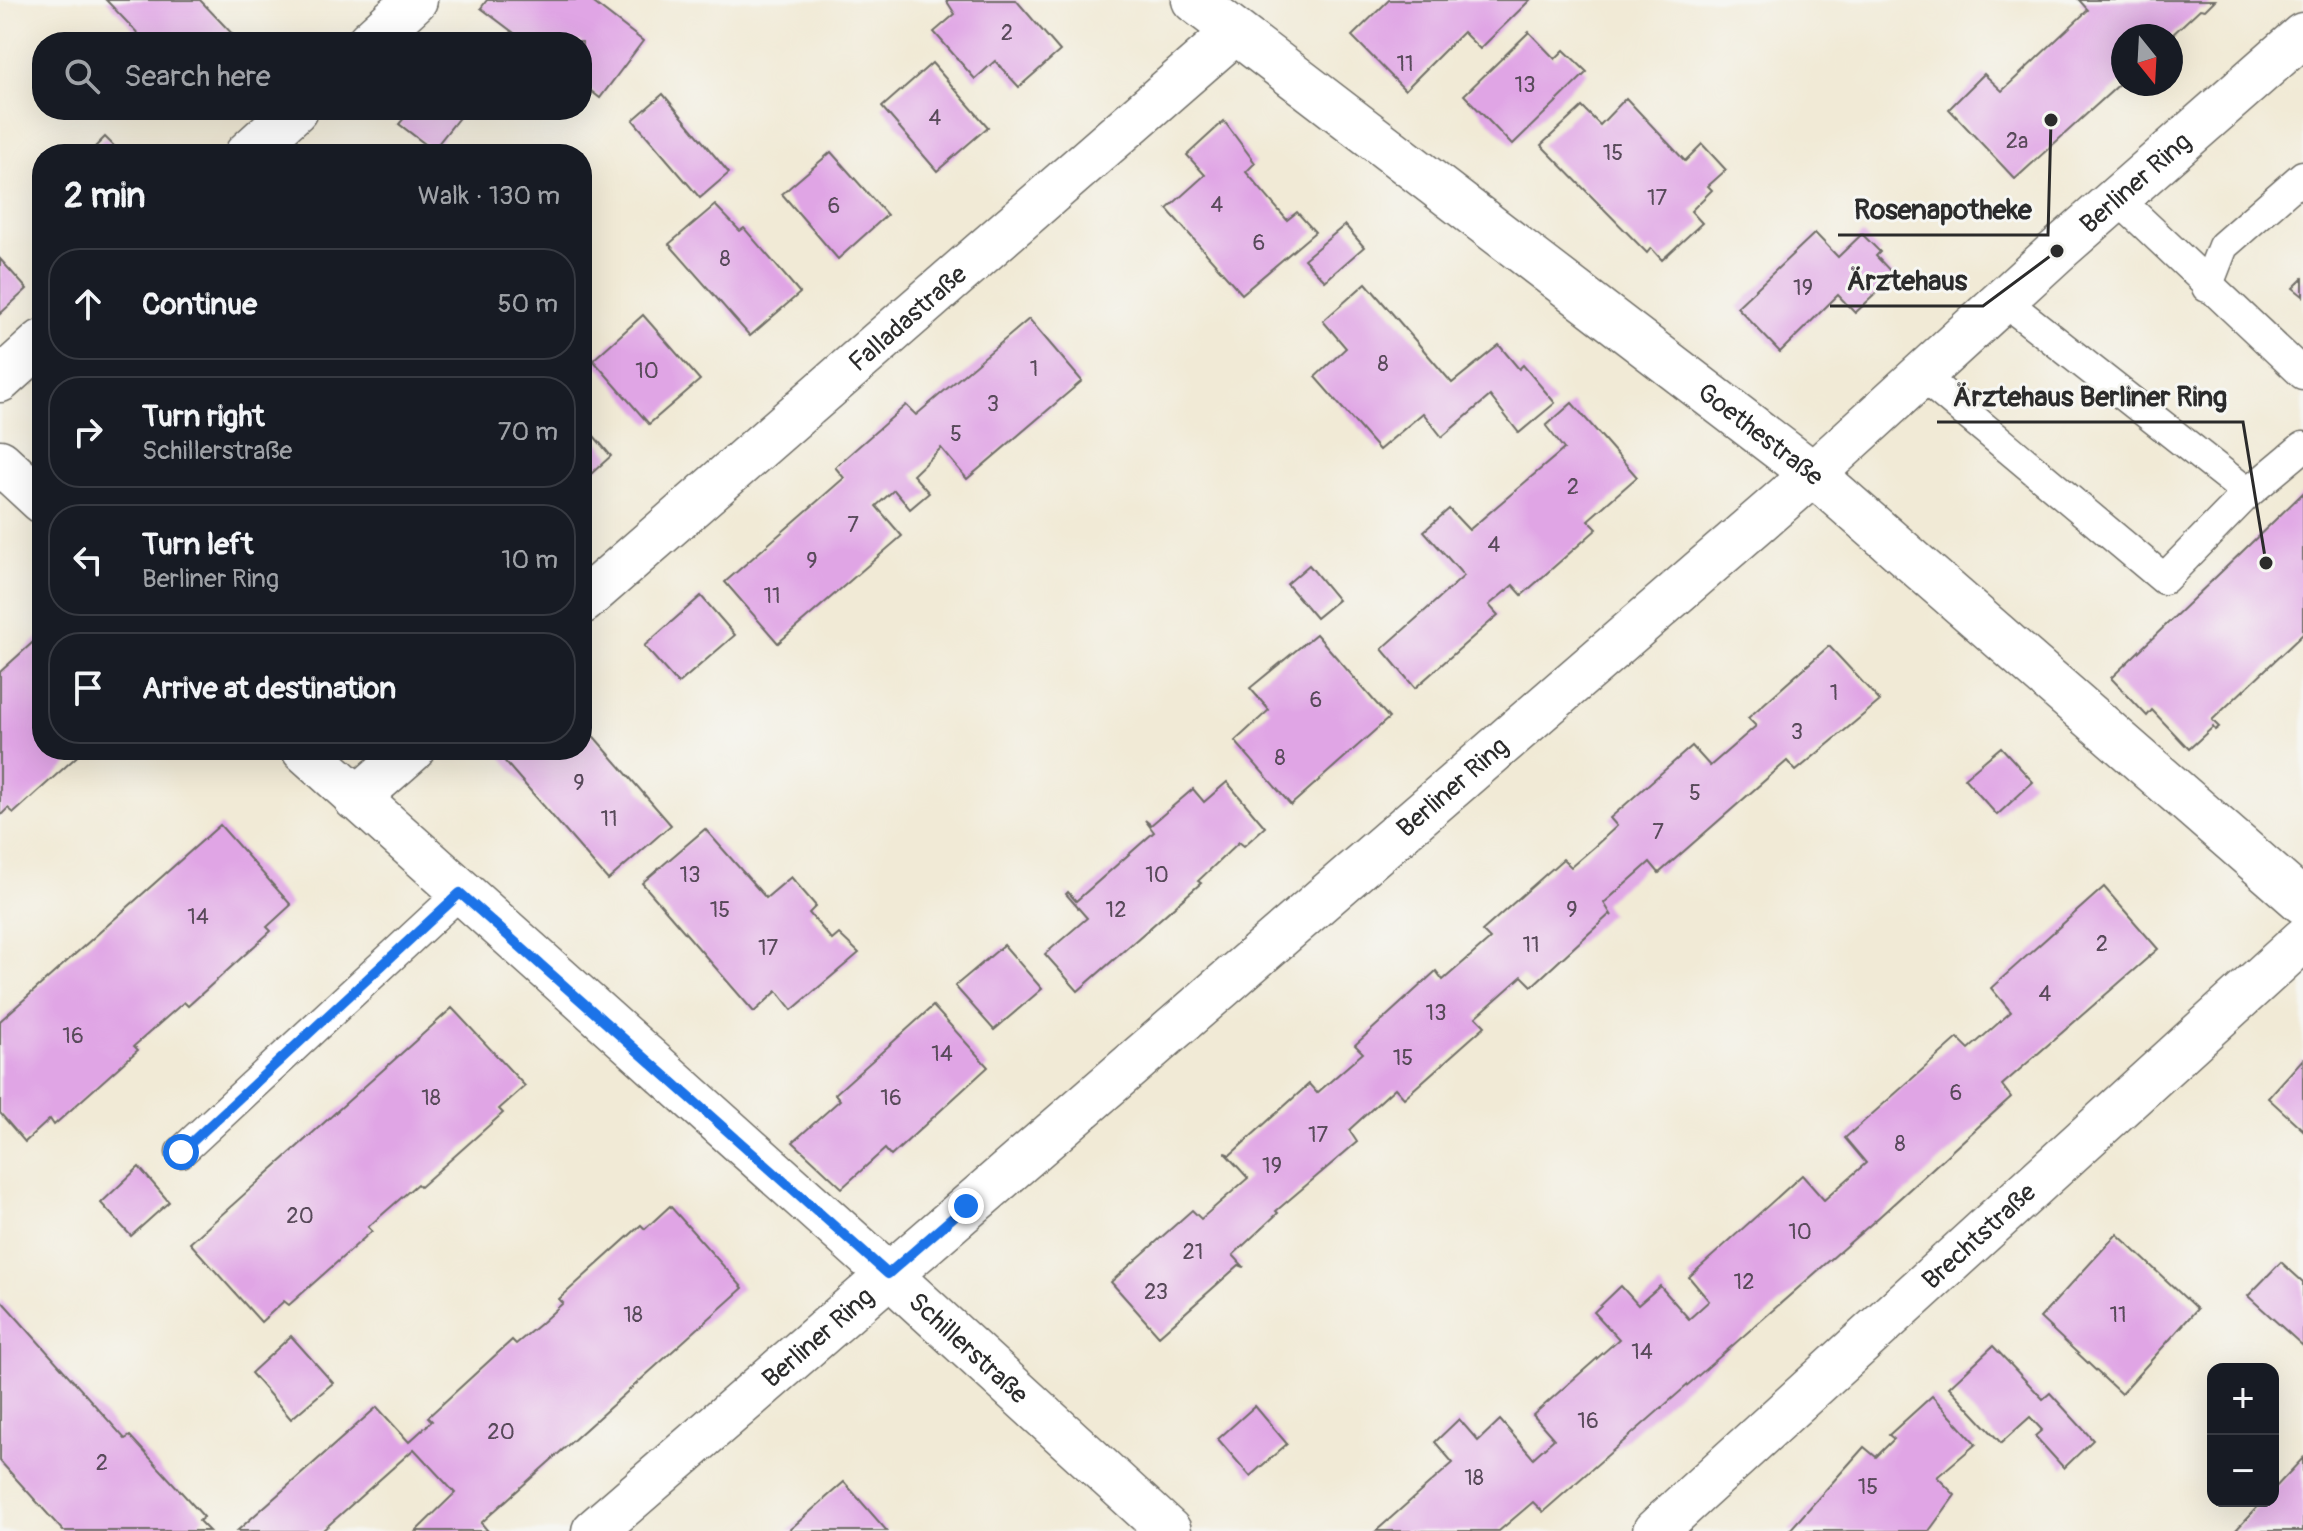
<!DOCTYPE html>
<meta charset="utf-8">
<style>
:root{--surface:#171b24;--page:#20242c;--text:#f1f3f6;--muted:#9ea1a6;--line:#363941}
body{margin:0;font-family:Pangolin,sans-serif;background:var(--page);color:var(--text)}
.controls{position:absolute;right:24px;bottom:24px;display:grid;overflow:hidden;border-radius:16px;box-shadow:0 8px 32px #0002}
.controls button{width:72px;height:72px;display:grid;place-items:center;padding:0;border:0;border-bottom:2px solid var(--line);background:var(--surface);color:var(--text);font:40px sans-serif}
.compass{position:absolute;left:2111px;top:24px;width:72px;height:72px;border-radius:50%;background:var(--surface);box-shadow:0 8px 32px #0002;rotate:162deg}
.stop{position:absolute;width:24px;height:24px;margin:-18px;border:6px solid #1a73e8;border-radius:50%;background:#fff}
.stop.end{background:#1a73e8;border-color:#fff;box-shadow:0 2px 8px #0008}
.list{margin:0;padding:0;list-style:none}
h2{display:flex;justify-content:space-between;align-items:center;height:104px;margin:0;padding:0 32px;font-size:34px}
h2 small{font-size:26px;font-weight:400;color:var(--muted)}
.list li{display:grid;grid-template-columns:52px 1fr auto;gap:24px;align-items:center;box-sizing:border-box;height:112px;margin:0 16px 16px;padding:0 16px;border:2px solid var(--line);border-radius:32px}
.list b{display:block;font-size:30px;white-space:nowrap}
.list p{margin:0;font-size:26px;white-space:nowrap;color:var(--muted)}
.list em{font-size:26px;font-style:normal;color:var(--muted)}
.icon{flex:none;width:44px;height:44px;fill:none;stroke:currentColor;stroke-width:2;stroke-linecap:round;stroke-linejoin:round}
.map{position:relative;flex:none;width:2303px;height:1531px;overflow:hidden}
.search{position:absolute;background:var(--surface);box-shadow:0 8px 32px #0002;left:32px;top:32px;width:560px;height:88px;display:flex;align-items:center;gap:20px;box-sizing:border-box;padding:0 28px;border-radius:32px;color:var(--muted);font-size:30px}
.panel{position:absolute;background:var(--surface);box-shadow:0 8px 32px #0002;left:32px;top:144px;width:560px;height:616px;border-radius:32px}
.map>svg:first-child{display:block}
.building{fill:#e0a5e5}
.lines{fill:none;stroke-linecap:round;stroke-linejoin:round}
.lane-casing{stroke:#706e67;stroke-width:33}
.street-casing{stroke:#706e67;stroke-width:47}
.lane{stroke:#fff;stroke-width:30}
.street{stroke:#fff;stroke-width:44}
.route{stroke:#1a73e8;stroke-width:10}
.labels{text-anchor:middle;stroke-width:6;stroke-linejoin:round;paint-order:stroke}
.number-label{font-size:22px;fill:#584a5a}
.street-label{font-size:26px;fill:#2b2b2b;stroke:#f6f6f2}
.leader{fill:none;stroke:#2b2b2b;stroke-width:3}
.callout-dot{fill:#2b2b2b;stroke:#f6f6f2;stroke-width:3}
.callout-label{font-size:28px;text-anchor:middle;font-weight:bold;fill:#2b2b2b;stroke:#f6f6f2;stroke-width:6;stroke-linejoin:round;paint-order:stroke}
</style>
<div class="map">
<svg width="2303" height="1531" viewBox="0 0 2303 1531">
<rect width="100%" height="100%" fill="#f6f6f2"/>
<filter id="ink" filterUnits="userSpaceOnUse"><feTurbulence type="fractalNoise" baseFrequency=".0125" numOctaves="2"/><feDisplacementMap in="SourceGraphic" scale="16" xChannelSelector="R" yChannelSelector="G"/><feConvolveMatrix kernelMatrix="1 2 1 2 8 2 1 2 1" color-interpolation-filters="sRGB"/></filter>
<filter id="wash" filterUnits="userSpaceOnUse"><feTurbulence type="fractalNoise" baseFrequency=".006" numOctaves="4" result="noise"/><feDisplacementMap in="SourceGraphic" scale="32" xChannelSelector="R" yChannelSelector="G"/><feGaussianBlur stdDeviation="1.8" result="paint"/><feColorMatrix in="noise" values="0 0 0 0 0 0 0 0 0 0 0 0 0 0 0 0 0 1.4 0 .05"/><feComposite in="paint" operator="in"/></filter>
<g filter="url(#wash)">
<rect width="100%" height="100%" fill="#f1ead6"/>
<g id="blocks">
<!-- building -->
<g class="building">
<polygon points="106,0 200,0 240,42 146,42"/>
<polygon points="487,0 590,0 643,41 600,98 582,84 582,42 526,42 481,8"/>
<polygon points="946,0 1016,0 1060,51 1019,87 995,61 975,79 934,32 955,14"/>
<polygon points="1389,0 1530,0 1480,49 1463,32 1405,90 1352,36"/>
<polygon points="2079,0 2215,0 2205,10 2200,9 2171,36 2123,36 2123,81 2015,179 1949,109 1984,74 2002,91 2088,10"/>
<polygon points="1529,32 1555,59 1564,50 1587,72 1512,145 1464,95"/>
<polygon points="932,63 988,127 937,171 882,107"/>
<polygon points="663,94 729,173 700,198 633,120"/>
<polygon points="1626,98 1685,161 1702,144 1726,170 1708,186 1712,190 1691,211 1702,223 1662,260 1651,248 1647,253 1541,145 1582,107 1600,125"/>
<polygon points="411,110 465,110 433,150 399,124"/>
<polygon points="1224,121 1255,163 1246,172 1287,220 1297,212 1315,232 1242,294 1167,209 1205,175 1187,155"/>
<polygon points="105,137 122,154 88,154"/>
<polygon points="831,152 887,215 838,259 782,194"/>
<polygon points="715,205 740,231 744,228 800,293 750,336 669,244"/>
<polygon points="1345,225 1364,247 1325,281 1304,259"/>
<polygon points="1815,233 1838,257 1862,234 1880,252 1876,256 1895,276 1855,313 1838,295 1780,352 1737,307"/>
<polygon points="0,259 27,289 0,314"/>
<polygon points="2303,278 2303,296 2293,288"/>
<polygon points="1366,283 1452,383 1499,345 1519,369 1523,365 1555,403 1519,433 1490,396 1442,437 1423,413 1379,450 1315,377 1346,348 1323,321"/>
<polygon points="643,315 700,380 649,424 593,360"/>
<polygon points="1029,319 1082,381 967,479 941,448 913,475 929,493 910,509 894,490 876,506 902,536 778,643 725,582 844,478 835,467 906,405 916,415"/>
<polygon points="1572,403 1637,477 1588,520 1597,529 1522,595 1513,585 1489,605 1498,615 1415,688 1382,649 1464,576 1424,531 1449,509 1469,530 1564,449 1546,426"/>
<polygon points="582,422 611,456 582,482"/>
<polygon points="2303,493 2303,634 2212,720 2219,727 2215,730 2213,727 2189,749 2152,710 2147,716 2111,678"/>
<polygon points="1309,565 1338,600 1316,618 1287,584"/>
<polygon points="701,596 735,635 678,684 644,646"/>
<polygon points="42,634 42,750 84,750 14,813 8,808 0,816 0,672"/>
<polygon points="1316,634 1389,718 1291,805 1235,741 1269,710 1250,688"/>
<polygon points="1829,646 1880,701 1796,771 1787,761 1659,873 1650,862 1604,903 1612,916 1610,914 1532,986 1522,976 1476,1017 1485,1026 1404,1098 1395,1088 1349,1130 1357,1142 1276,1211 1278,1213 1233,1255 1244,1267 1239,1265 1159,1336 1111,1282 1192,1210 1201,1219 1248,1178 1225,1153 1230,1155 1309,1084 1317,1093 1363,1053 1355,1045 1436,971 1443,980 1490,939 1482,931 1563,859 1571,867 1594,847 1617,826 1610,818 1692,746 1710,766 1756,726 1748,718"/>
<polygon points="582,723 671,825 608,880 495,750 582,750"/>
<polygon points="2001,747 2033,782 1997,815 1964,778"/>
<polygon points="1227,782 1265,827 1244,846 1239,842 1198,881 1201,883 1078,991 1045,954 1087,918 1066,894 1068,892 1076,901 1154,832 1145,820 1151,825 1193,789 1204,802"/>
<polygon points="220,825 291,905 267,927 271,931 188,1006 184,1002 134,1046 138,1050 54,1125 50,1119 25,1142 0,1113 0,1021"/>
<polygon points="705,829 766,898 791,877 816,906 809,913 832,940 839,934 859,953 792,1010 777,991 754,1012 642,883"/>
<polygon points="2104,887 2158,949 2002,1085 2011,1097 1879,1217 1543,1512 1533,1502 1499,1531 1376,1531 1453,1463 1435,1442 1459,1419 1478,1441 1500,1420 1533,1458 1554,1439 1533,1415 1619,1339 1594,1312 1621,1286 1638,1305 1660,1286 1689,1319 1709,1301 1689,1277 1802,1175 1824,1200 1866,1163 1845,1138 1958,1038 1969,1049 2011,1012 1991,988"/>
<polygon points="1004,945 1042,989 994,1030 955,986"/>
<polygon points="933,1006 988,1067 891,1156 885,1149 842,1188 793,1142 840,1100 835,1094"/>
<polygon points="452,1008 525,1086 499,1109 503,1113 420,1187 417,1184 368,1227 372,1231 289,1305 284,1301 261,1322 190,1243"/>
<polygon points="2303,1059 2303,1130 2268,1098"/>
<polygon points="139,1167 169,1202 131,1236 101,1203"/>
<polygon points="670,1206 743,1288 481,1523 488,1531 416,1531 455,1493 414,1449 322,1531 237,1531 377,1407 409,1442 432,1421 428,1417 512,1340 516,1344 540,1324 563,1303 559,1299 641,1225 645,1229"/>
<polygon points="2117,1234 2197,1309 2121,1394 2040,1318"/>
<polygon points="2281,1262 2303,1282 2303,1346 2248,1296"/>
<polygon points="0,1299 125,1439 130,1436 204,1517 199,1521 209,1531 63,1531 0,1461"/>
<polygon points="291,1336 333,1383 291,1419 251,1373"/>
<polygon points="1993,1346 2043,1399 2050,1393 2093,1440 2064,1468 2035,1436 2042,1430 2030,1417 2001,1443 1949,1387"/>
<polygon points="1932,1396 1976,1444 1937,1477 1955,1495 1929,1531 1789,1531 1864,1447 1876,1457 1894,1439 1889,1435"/>
<polygon points="1255,1406 1287,1444 1250,1476 1218,1439"/>
<polygon points="2303,1458 2303,1531 2235,1531 2263,1501 2273,1501 2273,1490"/>
<polygon points="844,1482 887,1531 788,1531"/>
</g>
</g>
</g>
<g filter="url(#ink)">
<use href="#blocks" fill-opacity="0" stroke="#706e67" stroke-width="2"/>
<g class="lines">
<!-- lane casing -->
<g class="lane-casing">
<g id="lane">
<polyline points="2118,199 2303,374"/>
<polyline points="2207,287 2223,246 2303,176"/>
<polyline points="2003,300 2248,493"/>
<polyline points="1921,375 2164,579 2248,493 2303,447"/>
<polyline points="181,1152 460,893"/>
</g>
</g>
<!-- street casing -->
<g class="street-casing">
<g id="street">
<path id="s1" d="M1194 0 1813 474 2303 902"/>
<polyline points="369,42 415,0"/>
<polyline points="247,154 295,110"/>
<polyline points="0,380 42,342"/>
<polyline points="0,462 42,501"/>
<path id="s2" d="M582 602 1234 33"/>
<path id="s3" d="M304 750 888 1274 1169 1531"/>
<polyline points="356,799 412,750"/>
<path id="s4" d="M594 1531 1813 474 2057 251 2303 35"/>
<path id="s5" d="M1655 1531 2303 940"/>
</g>
</g>
<!-- lane -->
<use href="#lane" class="lane"/>
<!-- street -->
<use href="#street" class="street"/>
</g>
</g>
<g class="lines" filter="url(#ink)">
<!-- route -->
<polyline class="route" points="181,1152 460,893 888,1274 966,1206"/>
</g>
<g class="labels">
<!-- number labels -->
<g class="number-label">
<text x="1007" y="40">2</text>
<text x="1405" y="71">11</text>
<text x="1525" y="92">13</text>
<text x="935" y="125">4</text>
<text x="2017" y="148">2a</text>
<text x="1613" y="160">15</text>
<text x="1657" y="205">17</text>
<text x="1217" y="212">4</text>
<text x="834" y="213">6</text>
<text x="1259" y="250">6</text>
<text x="725" y="266">8</text>
<text x="1803" y="295">19</text>
<text x="1383" y="371">8</text>
<text x="1034" y="376">1</text>
<text x="647" y="378">10</text>
<text x="993" y="411">3</text>
<text x="956" y="441">5</text>
<text x="1573" y="494">2</text>
<text x="853" y="532">7</text>
<text x="1494" y="552">4</text>
<text x="812" y="568">9</text>
<text x="772" y="603">11</text>
<text x="1834" y="700">1</text>
<text x="1316" y="707">6</text>
<text x="1797" y="739">3</text>
<text x="1280" y="765">8</text>
<text x="579" y="790">9</text>
<text x="1695" y="800">5</text>
<text x="609" y="826">11</text>
<text x="1658" y="839">7</text>
<text x="690" y="882">13</text>
<text x="1157" y="882">10</text>
<text x="720" y="917">15</text>
<text x="1116" y="917">12</text>
<text x="1572" y="917">9</text>
<text x="198" y="924">14</text>
<text x="2102" y="951">2</text>
<text x="1531" y="952">11</text>
<text x="768" y="955">17</text>
<text x="2045" y="1001">4</text>
<text x="1436" y="1020">13</text>
<text x="73" y="1043">16</text>
<text x="942" y="1061">14</text>
<text x="1403" y="1065">15</text>
<text x="1956" y="1100">6</text>
<text x="431" y="1105">18</text>
<text x="891" y="1105">16</text>
<text x="1318" y="1142">17</text>
<text x="1900" y="1151">8</text>
<text x="1272" y="1173">19</text>
<text x="300" y="1223">20</text>
<text x="1800" y="1239">10</text>
<text x="1193" y="1259">21</text>
<text x="1744" y="1289">12</text>
<text x="1156" y="1299">23</text>
<text x="633" y="1322">18</text>
<text x="2118" y="1322">11</text>
<text x="1642" y="1359">14</text>
<text x="1588" y="1428">16</text>
<text x="501" y="1439">20</text>
<text x="102" y="1470">2</text>
<text x="1474" y="1485">18</text>
<text x="1868" y="1494">15</text>
</g>
<!-- street labels -->
<g class="street-label">
<text dy="9" stroke="none"><textPath href="#s4" startOffset="2048">Berliner Ring</textPath></text>
<text dy="9" stroke="none"><textPath href="#s2" startOffset="432">Falladastraße</textPath></text>
<text dy="9" stroke="none"><textPath href="#s1" startOffset="714">Goethestraße</textPath></text>
<text dy="9" stroke="none"><textPath href="#s4" startOffset="1136">Berliner Ring</textPath></text>
<text dy="9" stroke="none"><textPath href="#s5" startOffset="438">Brechtstraße</textPath></text>
<text dy="9" stroke="none"><textPath href="#s4" startOffset="296">Berliner Ring</textPath></text>
<text dy="9" stroke="none"><textPath href="#s3" startOffset="894">Schillerstraße</textPath></text>
</g>
</g>
<!-- callouts -->
<path class="leader" d="M2051 120L2048 235H1838M2057 251L1983 306H1830M2266 563L2243 422H1937"/>
<g class="callout-dot">
<circle cx="2051" cy="120" r="8"/>
<circle cx="2057" cy="251" r="8"/>
<circle cx="2266" cy="563" r="8"/>
</g>
<g class="callout-label">
<text x="1943" y="219">Rosenapotheke</text>
<text x="1907" y="290">Ärztehaus</text>
<text x="2090" y="406">Ärztehaus Berliner Ring</text>
</g>
</svg>
<div class="controls">
<button>+</button>
<button>−</button>
</div>
<svg class="compass" viewBox="-18 -18 36 36"><path d="M0-13l5 13h-10z" fill="#e53935"/><path d="M0 13l5-13h-10z" fill="#9ea1a6"/></svg>
<div class="stop" style="left:181px;top:1152px"></div>
<div class="stop end" style="left:966px;top:1206px"></div>
<div class="search"><svg class="icon" aria-label="search" viewBox="0 0 24 24"><circle cx="10" cy="10" r="6"/><path d="M15 15l6 6"/></svg>Search here</div>
<section class="panel">
<h2>2 min<small>Walk · 130 m</small></h2>
<ul class="list">
<li><svg class="icon" aria-label="ahead" viewBox="0 0 24 24"><path d="M12 20V5M6 11l6-6 6 6"/></svg><div><b>Continue</b></div><em>50 m</em></li>
<li><svg class="icon" aria-label="right" viewBox="0 0 24 24"><path d="M7 20v-9h11M14 6l5 5-5 5"/></svg><div><b>Turn right</b><p>Schillerstraße</p></div><em>70 m</em></li>
<li><svg class="icon" aria-label="left" viewBox="0 0 24 24"><path d="M17 20v-9H6M10 6l-5 5 5 5"/></svg><div><b>Turn left</b><p>Berliner Ring</p></div><em>10 m</em></li>
<li><svg class="icon" aria-label="arrive" viewBox="0 0 24 24"><path d="M6 21V4h12l-3 4 3 4H6"/></svg><div><b>Arrive at destination</b></div></li>
</ul>
</section>
</div>
